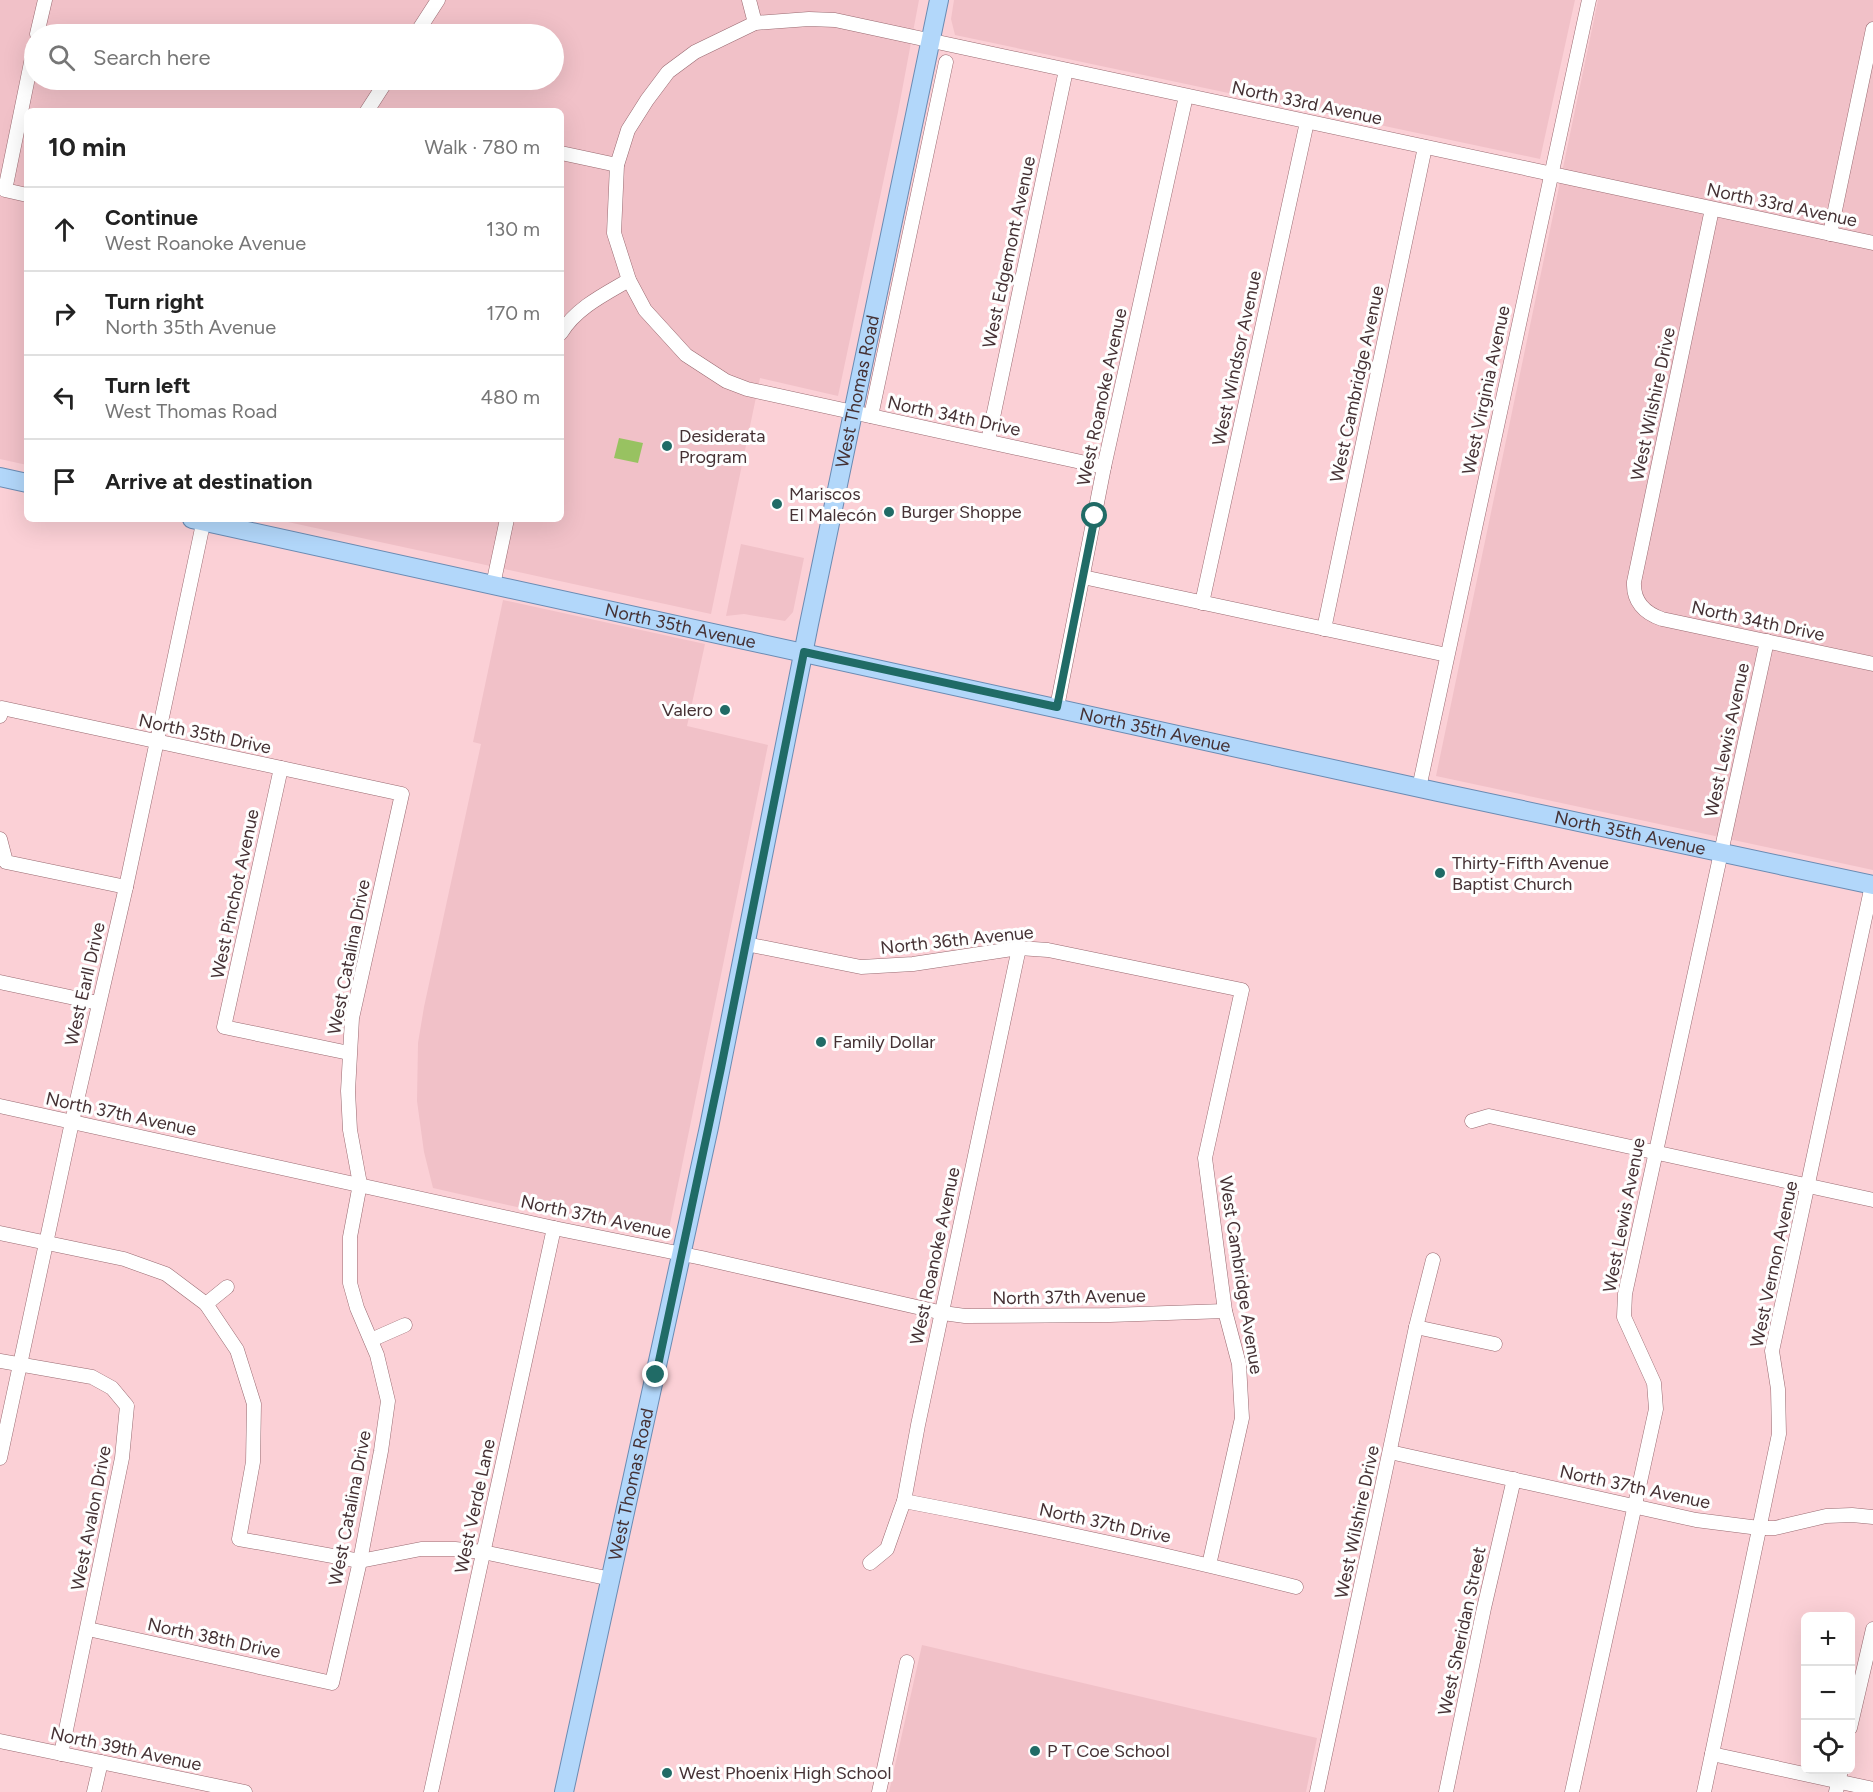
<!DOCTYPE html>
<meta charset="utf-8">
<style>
:root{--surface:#fff;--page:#f2f2f2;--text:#222;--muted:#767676;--line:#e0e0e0}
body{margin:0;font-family:Figtree,sans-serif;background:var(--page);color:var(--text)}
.controls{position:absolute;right:18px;bottom:18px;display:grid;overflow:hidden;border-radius:9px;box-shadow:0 6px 24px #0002}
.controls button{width:54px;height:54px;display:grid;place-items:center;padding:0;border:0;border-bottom:2px solid var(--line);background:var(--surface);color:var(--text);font:30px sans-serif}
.stop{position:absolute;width:18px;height:18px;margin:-14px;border:4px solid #206b66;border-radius:50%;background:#fff}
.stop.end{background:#206b66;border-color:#fff;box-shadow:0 2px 6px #0008}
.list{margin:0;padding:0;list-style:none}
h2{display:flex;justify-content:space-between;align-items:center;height:78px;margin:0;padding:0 24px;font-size:26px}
h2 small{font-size:20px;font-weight:400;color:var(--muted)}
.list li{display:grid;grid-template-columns:39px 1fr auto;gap:18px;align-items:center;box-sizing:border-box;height:84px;padding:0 24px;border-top:2px solid var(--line)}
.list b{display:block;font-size:22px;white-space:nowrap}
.list p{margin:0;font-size:20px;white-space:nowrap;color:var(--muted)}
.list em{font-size:20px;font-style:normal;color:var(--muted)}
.icon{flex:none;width:33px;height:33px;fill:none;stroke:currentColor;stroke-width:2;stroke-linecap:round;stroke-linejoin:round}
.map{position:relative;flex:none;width:1873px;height:1792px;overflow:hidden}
.search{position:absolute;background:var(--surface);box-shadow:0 6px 24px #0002;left:24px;top:24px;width:540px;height:66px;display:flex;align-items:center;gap:15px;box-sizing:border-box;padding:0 21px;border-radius:33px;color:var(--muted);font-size:22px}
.panel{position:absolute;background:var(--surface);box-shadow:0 6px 24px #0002;left:24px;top:108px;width:540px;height:414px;border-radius:9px}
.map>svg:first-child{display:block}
.built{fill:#f1c1c8;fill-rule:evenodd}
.green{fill:#98c261}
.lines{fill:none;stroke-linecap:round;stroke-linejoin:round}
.minor-casing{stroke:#996a71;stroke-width:15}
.major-casing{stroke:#6a8bb3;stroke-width:20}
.minor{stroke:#fff;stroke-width:14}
.major{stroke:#b2d7fa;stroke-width:18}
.route{stroke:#206b66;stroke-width:8}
.poi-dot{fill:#206b66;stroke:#fefefe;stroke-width:2}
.labels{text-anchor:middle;stroke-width:6;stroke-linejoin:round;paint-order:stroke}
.street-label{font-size:18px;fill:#453134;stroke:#fefefe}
.poi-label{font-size:18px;fill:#453134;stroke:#fefefe;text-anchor:start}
</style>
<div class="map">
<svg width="1873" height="1792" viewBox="0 0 1873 1792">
<rect width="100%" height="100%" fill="#fbd0d6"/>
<!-- built -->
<g class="built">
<path d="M0 0H919L898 112 838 396 760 378 711 614 274 519H561V111H27V465L0 459ZM34 34H554V80H34Z"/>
<polygon points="954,0 1575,0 1540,159 955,35 951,19"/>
<polygon points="1598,0 1873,0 1873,870 1436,776"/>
<polygon points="741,544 804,558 793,612 785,621 744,614 726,616"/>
<polygon points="503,600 705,644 687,726 768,745 669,1229 664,1238 659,1239 433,1188 424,1152 417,1101 418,1043 424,1007 481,744 473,742"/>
<polygon points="922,1645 1317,1738 1306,1792 889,1792"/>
</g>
<!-- green -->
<polygon class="green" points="619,438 643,443 638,463 614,458"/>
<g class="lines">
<!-- minor casing -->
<g class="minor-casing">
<g id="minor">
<polyline points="749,0 755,23"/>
<polyline points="37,34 45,0"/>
<polyline points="416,34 438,0"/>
<polyline points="367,111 387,80"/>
<polyline points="561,153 617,165"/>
<polyline points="27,195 5,190 34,48"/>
<path d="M1712 209 1634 582C1633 601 1644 613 1662 619L1873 664"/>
<polyline points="1830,234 1873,29"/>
<path d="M561 333C576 308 605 294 629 280"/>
<polyline points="871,416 946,62"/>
<polyline points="988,441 1066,70"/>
<polyline points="1104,467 747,389 726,381 686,355 645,310 629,280 614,233 617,165 628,130 647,100 668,72 695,52 755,23 809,19 835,20 1873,243"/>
<polyline points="1083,577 1447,655"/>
<polyline points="493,585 507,519"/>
<polyline points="1202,603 1307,122"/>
<polyline points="1324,629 1425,147"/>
<polyline points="1057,707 1104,467 1186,96"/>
<polyline points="0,716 2,708 402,794 352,1018 348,1091 350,1130 360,1184 350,1237 350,1283 357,1308 377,1355 388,1401 381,1451 360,1561 332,1683 88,1629"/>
<polyline points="281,768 224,1027 349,1053"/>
<polyline points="1419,788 1589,0"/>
<polyline points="0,839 6,862 126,887"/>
<polyline points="746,944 861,967 913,964 1019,948 1048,950 1242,990 1205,1158 1225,1311 1239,1364 1242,1418 1209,1565"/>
<polyline points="0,982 98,1003"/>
<polyline points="0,1106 554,1228 702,1258 943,1313 965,1316 1110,1315 1225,1311"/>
<polyline points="1472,1121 1489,1116 1873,1200"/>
<polyline points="0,1233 124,1259 166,1274 206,1304 237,1350 254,1404 253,1462 239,1539 360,1561 421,1549 455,1549 483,1552 611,1579"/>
<polyline points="206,1304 227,1287"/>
<polyline points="1416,1327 1495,1344"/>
<polyline points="371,1340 405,1325"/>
<polyline points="0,1361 92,1377 112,1388 127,1406 122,1458 61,1754"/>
<polyline points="1390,1452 1696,1520 1759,1528 1775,1528 1826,1516 1852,1515 1873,1517"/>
<polyline points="0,1458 72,1122 126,887 204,519"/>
<path d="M904 1501C1035 1526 1166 1554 1296 1587"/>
<polyline points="870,1563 887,1549 900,1512 904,1501 918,1425 1019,948"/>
<polyline points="1850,1728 1873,1629"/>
<polyline points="0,1741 245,1792"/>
<polyline points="1712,1754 1873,1789"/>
<polyline points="94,1792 101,1762"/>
<polyline points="431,1792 554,1228"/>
<polyline points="879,1792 907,1662"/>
<polyline points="1317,1792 1416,1327 1433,1260"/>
<polyline points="1446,1792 1484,1608 1514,1479"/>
<polyline points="1572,1792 1656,1409 1654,1383 1624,1317 1625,1294 1767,641"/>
<polyline points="1704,1792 1779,1434 1778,1389 1772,1351 1872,885"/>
<polyline points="1836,1792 1841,1770"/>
</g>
</g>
<!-- major casing -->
<g class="major-casing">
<g id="major">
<polyline points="0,477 27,483"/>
<path id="s1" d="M192 519 1438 792 1873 885"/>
<path id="s2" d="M564 1792 709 1127 809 624 939 0"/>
</g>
</g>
<!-- minor -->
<use href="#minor" class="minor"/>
<!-- major -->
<use href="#major" class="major"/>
</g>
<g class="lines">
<!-- route -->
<polyline class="route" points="656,1375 721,1068 804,652 1057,707 1095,516"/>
</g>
<!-- markers -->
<g class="poi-dot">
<circle cx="667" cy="446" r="6"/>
<circle cx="777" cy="504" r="6"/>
<circle cx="889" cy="512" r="6"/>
<circle cx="725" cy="710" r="6"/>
<circle cx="1440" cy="873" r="6"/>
<circle cx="821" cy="1042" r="6"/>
<circle cx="1035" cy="1751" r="6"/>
<circle cx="667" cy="1773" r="6"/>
</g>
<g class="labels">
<!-- street labels -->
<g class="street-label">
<text transform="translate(1307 103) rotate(12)" y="6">North 33rd Avenue</text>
<text transform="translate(1782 205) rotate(12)" y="6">North 33rd Avenue</text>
<text transform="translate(1009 252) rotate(-78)" y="6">West Edgemont Avenue</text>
<text transform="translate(1237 358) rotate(-78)" y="6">West Windsor Avenue</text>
<text transform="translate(1357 384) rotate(-78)" y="6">West Cambridge Avenue</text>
<text transform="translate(1486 390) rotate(-78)" y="6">West Virginia Avenue</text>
<text dy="6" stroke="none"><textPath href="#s2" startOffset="1431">West Thomas Road</textPath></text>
<text transform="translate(1102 397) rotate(-78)" y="6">West Roanoke Avenue</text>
<text transform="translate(1653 404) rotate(-78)" y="6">West Wilshire Drive</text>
<text transform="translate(954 416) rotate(12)" y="6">North 34th Drive</text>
<text transform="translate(1758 621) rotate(12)" y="6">North 34th Drive</text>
<text dy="6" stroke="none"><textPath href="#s1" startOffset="500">North 35th Avenue</textPath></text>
<text dy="6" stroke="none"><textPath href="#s1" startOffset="986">North 35th Avenue</textPath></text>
<text transform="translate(205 734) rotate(12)" y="6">North 35th Drive</text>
<text transform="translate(1727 740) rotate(-78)" y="6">West Lewis Avenue</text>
<text dy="6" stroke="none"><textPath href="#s1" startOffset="1472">North 35th Avenue</textPath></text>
<text transform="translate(235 894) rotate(-78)" y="6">West Pinchot Avenue</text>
<text transform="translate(957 940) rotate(-6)" y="6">North 36th Avenue</text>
<text transform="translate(349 957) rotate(-79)" y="6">West Catalina Drive</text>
<text transform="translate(85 984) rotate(-77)" y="6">West Earll Drive</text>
<text transform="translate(121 1114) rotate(12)" y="6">North 37th Avenue</text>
<text transform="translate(1624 1215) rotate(-79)" y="6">West Lewis Avenue</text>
<text transform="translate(596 1217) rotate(12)" y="6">North 37th Avenue</text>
<text transform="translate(935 1256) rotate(-78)" y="6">West Roanoke Avenue</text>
<text transform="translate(1774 1264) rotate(-78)" y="6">West Vernon Avenue</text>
<text transform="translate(1241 1275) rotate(81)" y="6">West Cambridge Avenue</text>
<text transform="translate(1069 1297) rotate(-1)" y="6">North 37th Avenue</text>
<text dy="6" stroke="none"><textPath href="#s2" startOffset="315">West Thomas Road</textPath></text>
<text transform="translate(1635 1487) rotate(12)" y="6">North 37th Avenue</text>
<text transform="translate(475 1506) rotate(-78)" y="6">West Verde Lane</text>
<text transform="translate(350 1508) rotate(-79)" y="6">West Catalina Drive</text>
<text transform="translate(91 1518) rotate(-79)" y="6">West Avalon Drive</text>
<text transform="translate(1357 1522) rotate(-78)" y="6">West Wilshire Drive</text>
<text transform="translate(1105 1523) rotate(12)" y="6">North 37th Drive</text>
<text transform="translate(1462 1631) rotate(-78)" y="6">West Sheridan Street</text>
<text transform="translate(214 1638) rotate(12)" y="6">North 38th Drive</text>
<text transform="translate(126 1749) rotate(12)" y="6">North 39th Avenue</text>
</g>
<!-- poi labels -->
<g class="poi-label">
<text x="679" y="442">Desiderata<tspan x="679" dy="21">Program</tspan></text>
<text x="789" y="500">Mariscos<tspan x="789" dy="21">El Malecón</tspan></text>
<text x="901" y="518">Burger Shoppe</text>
<text x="713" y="716" text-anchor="end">Valero</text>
<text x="1452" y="869">Thirty-Fifth Avenue<tspan x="1452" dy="21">Baptist Church</tspan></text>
<text x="833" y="1048">Family Dollar</text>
<text x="1047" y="1757">P T Coe School</text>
<text x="679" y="1779">West Phoenix High School</text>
</g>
</g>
</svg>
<div class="controls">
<button>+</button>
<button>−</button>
<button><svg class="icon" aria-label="locate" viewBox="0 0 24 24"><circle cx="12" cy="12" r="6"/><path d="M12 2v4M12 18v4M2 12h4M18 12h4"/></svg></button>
</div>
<div class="stop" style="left:1095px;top:516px"></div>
<div class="stop end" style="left:656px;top:1375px"></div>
<div class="search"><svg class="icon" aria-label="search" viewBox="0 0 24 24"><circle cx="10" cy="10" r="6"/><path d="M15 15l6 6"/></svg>Search here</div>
<section class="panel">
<h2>10 min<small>Walk · 780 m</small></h2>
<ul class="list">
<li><svg class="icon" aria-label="ahead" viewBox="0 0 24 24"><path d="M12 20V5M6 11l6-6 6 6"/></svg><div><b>Continue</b><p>West Roanoke Avenue</p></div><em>130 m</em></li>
<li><svg class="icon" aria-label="right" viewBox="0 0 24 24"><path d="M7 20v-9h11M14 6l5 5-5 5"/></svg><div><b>Turn right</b><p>North 35th Avenue</p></div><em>170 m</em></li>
<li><svg class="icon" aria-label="left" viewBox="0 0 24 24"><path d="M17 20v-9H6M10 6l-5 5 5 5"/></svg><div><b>Turn left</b><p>West Thomas Road</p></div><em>480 m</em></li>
<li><svg class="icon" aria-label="arrive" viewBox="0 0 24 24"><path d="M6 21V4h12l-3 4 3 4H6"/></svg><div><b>Arrive at destination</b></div></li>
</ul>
</section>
</div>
